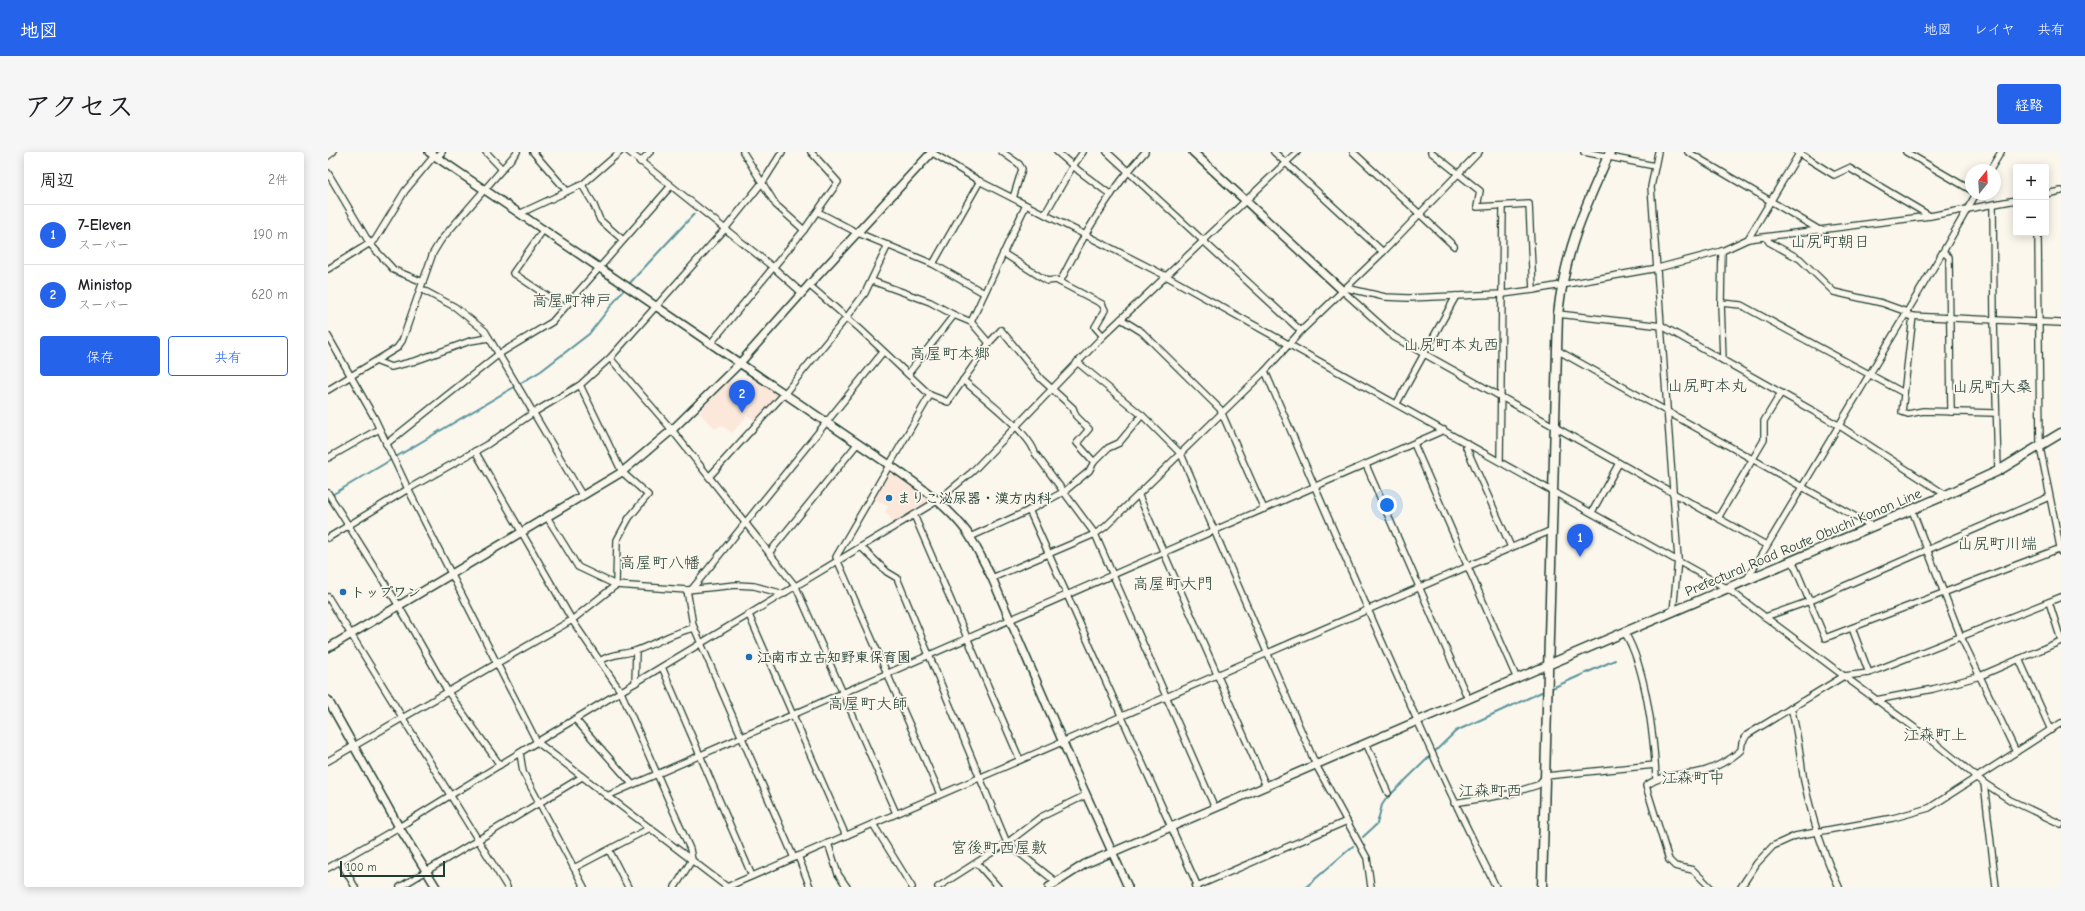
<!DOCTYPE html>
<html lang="ja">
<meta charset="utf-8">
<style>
:root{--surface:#fff;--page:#f6f6f6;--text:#202124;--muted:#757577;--line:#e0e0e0;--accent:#2563eb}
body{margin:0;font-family:"Comic Neue","Klee One",sans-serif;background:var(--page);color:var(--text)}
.controls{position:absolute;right:12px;top:12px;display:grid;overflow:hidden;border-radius:4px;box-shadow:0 2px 10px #0003}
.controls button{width:36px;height:36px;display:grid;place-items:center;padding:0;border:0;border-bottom:1px solid var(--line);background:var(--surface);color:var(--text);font:20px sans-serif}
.compass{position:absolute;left:1637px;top:12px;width:36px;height:36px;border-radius:50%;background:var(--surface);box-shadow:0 2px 10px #0003;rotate:18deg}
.scale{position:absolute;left:12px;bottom:10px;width:105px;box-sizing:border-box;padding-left:4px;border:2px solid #1f3d34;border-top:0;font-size:11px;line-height:14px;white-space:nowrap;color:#1f3d34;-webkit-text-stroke:3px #fbf7ec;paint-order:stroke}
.you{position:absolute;left:1059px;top:353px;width:14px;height:14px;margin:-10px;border:3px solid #fff;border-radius:50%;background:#1a73e8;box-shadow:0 0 0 6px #1a73e833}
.badge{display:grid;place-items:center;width:26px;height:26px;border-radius:50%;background:var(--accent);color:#fff;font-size:13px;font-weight:700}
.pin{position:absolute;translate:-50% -33px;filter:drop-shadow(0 1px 2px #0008)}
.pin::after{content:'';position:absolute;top:21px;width:14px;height:12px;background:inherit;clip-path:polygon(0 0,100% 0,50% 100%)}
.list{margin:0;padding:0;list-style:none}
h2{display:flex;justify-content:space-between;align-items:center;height:52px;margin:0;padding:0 16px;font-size:17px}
h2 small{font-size:13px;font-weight:400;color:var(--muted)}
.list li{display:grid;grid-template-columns:26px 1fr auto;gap:12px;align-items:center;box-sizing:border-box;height:60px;padding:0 16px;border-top:1px solid var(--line)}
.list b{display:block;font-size:15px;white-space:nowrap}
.list p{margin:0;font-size:13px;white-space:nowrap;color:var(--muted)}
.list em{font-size:13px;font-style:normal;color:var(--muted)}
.actions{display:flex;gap:8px;padding:12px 16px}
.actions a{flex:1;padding:9px 0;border:1px solid var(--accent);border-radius:4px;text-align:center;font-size:14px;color:var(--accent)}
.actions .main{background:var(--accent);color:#fff}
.map{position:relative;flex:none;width:1733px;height:735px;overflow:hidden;border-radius:4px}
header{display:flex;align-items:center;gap:24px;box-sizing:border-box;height:56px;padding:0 20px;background:var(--accent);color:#fff}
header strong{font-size:19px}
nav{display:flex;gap:22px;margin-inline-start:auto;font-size:14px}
.intro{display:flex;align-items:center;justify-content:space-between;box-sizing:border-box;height:96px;padding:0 24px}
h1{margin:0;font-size:28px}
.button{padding:10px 18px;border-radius:4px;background:var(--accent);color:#fff;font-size:14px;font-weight:700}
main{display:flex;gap:24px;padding:0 24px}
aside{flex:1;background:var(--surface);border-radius:4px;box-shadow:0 2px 10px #0003}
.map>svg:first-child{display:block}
.built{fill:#fbe8db}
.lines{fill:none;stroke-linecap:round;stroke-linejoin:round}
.stream{stroke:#5a949c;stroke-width:2}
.minor-casing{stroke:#1f3d34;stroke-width:8}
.tertiary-casing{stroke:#1f3d34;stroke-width:10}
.secondary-casing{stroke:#1f3d34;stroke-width:11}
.minor{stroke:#fbf7ec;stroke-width:5.5}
.tertiary{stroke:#fbf7ec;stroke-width:7}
.secondary{stroke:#fbf7ec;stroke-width:8}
.poi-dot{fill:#1f6fb2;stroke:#fbf7ec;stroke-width:1.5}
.labels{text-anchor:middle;stroke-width:3.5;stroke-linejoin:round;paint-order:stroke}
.poi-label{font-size:14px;font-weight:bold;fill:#1f3d34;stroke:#fbf7ec;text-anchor:start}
.street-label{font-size:14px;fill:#1f3d34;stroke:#fbf7ec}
.quarter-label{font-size:16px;fill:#1f3d34;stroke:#fbf7ec}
</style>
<header>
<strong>地図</strong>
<nav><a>地図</a><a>レイヤ</a><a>共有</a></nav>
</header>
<div class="intro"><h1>アクセス</h1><a class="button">経路</a></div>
<main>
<aside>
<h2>周辺<small>2件</small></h2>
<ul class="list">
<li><span class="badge">1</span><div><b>7-Eleven</b><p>スーパー</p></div><em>190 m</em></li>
<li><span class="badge">2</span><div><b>Ministop</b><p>スーパー</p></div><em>620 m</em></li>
</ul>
<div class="actions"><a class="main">保存</a><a>共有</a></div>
</aside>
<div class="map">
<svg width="1733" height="735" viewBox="0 0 1733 735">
<rect width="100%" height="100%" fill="#fbf7ec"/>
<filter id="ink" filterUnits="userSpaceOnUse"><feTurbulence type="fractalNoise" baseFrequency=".025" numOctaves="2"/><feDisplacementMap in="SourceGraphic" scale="8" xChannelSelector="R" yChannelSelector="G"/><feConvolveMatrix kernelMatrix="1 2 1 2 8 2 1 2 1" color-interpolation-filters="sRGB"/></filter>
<g filter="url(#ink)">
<!-- built -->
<g class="built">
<polygon points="427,224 454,241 428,269 420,263 404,281 393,273 388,277 371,261 400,228 414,239"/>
<polygon points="561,313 607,348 567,372 557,360 560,354 542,345"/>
</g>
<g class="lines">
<!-- stream -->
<g class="stream">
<polyline points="300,133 366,62"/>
<polyline points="2,344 213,219 261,182 297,136"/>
<polyline points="1222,537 1287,508"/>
<polyline points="1035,685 1049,672 1054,653 1058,647 1128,579 1218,538"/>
<polyline points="978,735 1025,694"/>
</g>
<!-- minor casing -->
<g class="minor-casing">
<g id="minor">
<polyline points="158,0 174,17"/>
<polyline points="205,0 239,39"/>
<polyline points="301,0 446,116 474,141"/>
<polyline points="415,0 448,53 476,78"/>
<polyline points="603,0 653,30 838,124 1400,437 1516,524 1606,590 1656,631 1668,735"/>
<polyline points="674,0 691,12 694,17 685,46"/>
<polyline points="729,0 751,19 783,43"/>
<polyline points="779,0 973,179"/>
<polyline points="946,0 1055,100"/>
<polyline points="1025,0 1126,94"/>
<polyline points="1103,0 1152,39 1149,55 1201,52 1205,138"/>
<polyline points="1256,0 1327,14"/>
<polyline points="1330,0 1323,35 1350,407 1345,460"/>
<polyline points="1360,0 1493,79"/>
<polyline points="1469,0 1506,23 1521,16 1602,64"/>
<polyline points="1578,0 1643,38"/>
<polyline points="0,4 5,0"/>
<polyline points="109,5 114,0"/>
<polyline points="312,10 322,0"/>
<polyline points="1662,18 1673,0"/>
<polyline points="0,21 42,92 66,118 95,130"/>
<polyline points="254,33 265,51 272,68 295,88"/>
<polyline points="1718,42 1733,39"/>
<polyline points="1665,53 1666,168 1670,319"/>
<polyline points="490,60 530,81 605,112 656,141"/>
<polyline points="193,61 255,32 292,0"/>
<polyline points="717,62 743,17 755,0"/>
<polyline points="216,77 185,121 236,155"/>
<polyline points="1710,81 1712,295 1733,400"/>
<polyline points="1438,85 1441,90 1472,107 1506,140 1554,151 1579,160"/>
<polyline points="1420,87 1472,0"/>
<polyline points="1394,99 1393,151 1395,208"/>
<polyline points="1615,100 1621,105 1623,260"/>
<polyline points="675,101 719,129 728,128 774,152 777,158 767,175 775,184"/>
<polyline points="605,112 652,29"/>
<polyline points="0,117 47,88 77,39 106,4"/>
<polyline points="544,129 602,150 626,163 643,170 661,191"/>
<path d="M732 130C756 82 781 40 817 0"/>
<polyline points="481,133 532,177 602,243 508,405 612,642"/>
<polyline points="1018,136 1057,145 1080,146 1175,142 1205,138 1330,116 1394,99 1420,87 1602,64 1688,48"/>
<polyline points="93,137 127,155 157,179 254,343"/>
<polyline points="1015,139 1066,185 1438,393"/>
<polyline points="1393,151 1413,153 1576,241"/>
<polyline points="1230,162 1334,174 1510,273 1618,343"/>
<polyline points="1581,164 1733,171"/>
<polyline points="1585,164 1574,260 1580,262 1595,259 1667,261"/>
<polyline points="793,167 814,180 892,257 936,357"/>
<polyline points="643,170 698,53"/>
<polyline points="0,184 46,265 80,337 209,590 399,735"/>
<polyline points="383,191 476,78 510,30 483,0"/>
<polyline points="1229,198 1544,374"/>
<polyline points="282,206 344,278 468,435 568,661"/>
<polyline points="50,210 63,215 87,209 142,189 161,186"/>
<polyline points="749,210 816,265 853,302 988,613 1039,706 1043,735"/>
<path d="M937 219C1012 392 1084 566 1168 735"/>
<polyline points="580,222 626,163"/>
<path d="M635 228C653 244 701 280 707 301L767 382 887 656"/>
<polyline points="0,238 69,196 74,189 105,101 113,88 189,0"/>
<polyline points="602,243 620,250 661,191 673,178 713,227 745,256 748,264 761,277 749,291 766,310"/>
<polyline points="1069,251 1128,144"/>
<polyline points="1139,291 1138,295 1183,395"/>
<polyline points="58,292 171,202 224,170 342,35"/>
<polyline points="1086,292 1189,527"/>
<polyline points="147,299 244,468 293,540 362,697 364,708 347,735"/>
<polyline points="0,306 51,277"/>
<polyline points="1172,309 1175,54"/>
<polyline points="1038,313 1140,547"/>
<polyline points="381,325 457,241 519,165 537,141 560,93"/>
<polyline points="0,341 71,454 120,540 172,613"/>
<polyline points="811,344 938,634"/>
<polyline points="701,358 870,735"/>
<polyline points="1584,358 1633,485 1688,600"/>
<polyline points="1264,360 1291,311"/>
<polyline points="586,363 692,608"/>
<polyline points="219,365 250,415 288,433 359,438 408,433 426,434 456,442"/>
<polyline points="1390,366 1436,288 1436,269 1453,241"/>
<polyline points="642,385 702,358 737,339 761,319 766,310 780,296 791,291 814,263"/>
<polyline points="0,386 80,337 160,292 205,261 252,233 282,206 397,77 437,27 454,0"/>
<polyline points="533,395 559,420 569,426 679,691 728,730"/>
<polyline points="441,401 530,291"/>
<polyline points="1464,408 1497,486 1733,396"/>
<polyline points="664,426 767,382 777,375 937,219 973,179 1055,100 1151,0"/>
<polyline points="1419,427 1616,98 1648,42"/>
<polyline points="364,437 555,200"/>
<polyline points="359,438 365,473 466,706"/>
<polyline points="0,445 179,735"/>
<polyline points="1721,450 1733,488"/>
<polyline points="421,463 518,684"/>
<polyline points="1437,465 1482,449 1721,345"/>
<polyline points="1524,476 1541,521"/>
<path d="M1297 481C1318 516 1326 585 1328 626"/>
<polyline points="1691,507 1723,578"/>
<path d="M272 509C284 501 294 503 307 499 327 492 345 480 366 476"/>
<polyline points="334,515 424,724"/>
<polyline points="307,531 308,499"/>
<polyline points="1548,548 1605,537 1652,524 1733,489"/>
<path d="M1463 556C1470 580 1472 605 1476 629 1484 666 1495 701 1511 735"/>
<polyline points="247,567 304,632"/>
<polyline points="1038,591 1060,641"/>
<polyline points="192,601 195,620 256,735"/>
<polyline points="0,609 244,468 288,433 289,388 301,366 320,343 294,320 252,233"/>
<polyline points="1656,631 1682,648 1733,672"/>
<polyline points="279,644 1116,278"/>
<polyline points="1126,651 1181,642 1210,633 1218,624 1327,613"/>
<polyline points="545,672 584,735"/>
<polyline points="500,691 510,722 519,735"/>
<polyline points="281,698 300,735"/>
<polyline points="470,704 482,735"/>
<polyline points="12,709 27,735"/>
<polyline points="649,711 670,735"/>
<polyline points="0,716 71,675 209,590 609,349 644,320 775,184 969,0"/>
<polyline points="246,716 322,676"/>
<polyline points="72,735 254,625"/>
<polyline points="399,735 1224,378"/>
<polyline points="610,735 679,691 713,665 758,643"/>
<polyline points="867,735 1019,669"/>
<path d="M1382 735 1365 718 1347 714 1341 708 1318 634C1335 621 1353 624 1372 620 1385 617 1404 607 1413 598L1414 591 1419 583 1516 524 1541 521 1733 445"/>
<polyline points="1413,735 1429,711 1445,694 1467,684 1565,666 1601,656 1733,571"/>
</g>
</g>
<!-- tertiary casing -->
<g class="tertiary-casing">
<g id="tertiary">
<path d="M101 0 560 312C589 332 618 352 639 380 649 395 656 411 664 426L746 616 800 735"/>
<polyline points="865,0 1015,139"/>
<polyline points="0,496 294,320 344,278 412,211 481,133 604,0"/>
<polyline points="0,548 71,675 108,735"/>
<polyline points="721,735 757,712 1222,512"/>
</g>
</g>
<!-- secondary casing -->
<g class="secondary-casing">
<g id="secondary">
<polyline points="1222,512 1618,343 1670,319 1733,281"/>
<path d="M1214 735 1230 162C1237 99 1256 57 1282 0"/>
</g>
</g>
<!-- minor -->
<use href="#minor" class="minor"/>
<!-- tertiary -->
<use href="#tertiary" class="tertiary"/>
<!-- secondary -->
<use href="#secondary" class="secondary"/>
</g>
</g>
<!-- markers -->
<g class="poi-dot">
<circle cx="561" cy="346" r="4"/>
<circle cx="15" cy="440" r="4"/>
<circle cx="421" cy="505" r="4"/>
</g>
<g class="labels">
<!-- poi labels -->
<g class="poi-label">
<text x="569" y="351">まりこ泌尿器・漢方内科</text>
<text x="23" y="445">トップワン</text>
<text x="429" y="510">江南市立古知野東保育園</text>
</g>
<!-- street labels -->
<g class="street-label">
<text transform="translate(1475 390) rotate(-23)" y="5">Prefectural Road Route Obuchi Konan Line</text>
</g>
<!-- quarter labels -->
<g class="quarter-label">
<text x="1502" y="95">山尻町朝日</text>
<text x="244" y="154">高屋町神戸</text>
<text x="1123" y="198">山尻町本丸西</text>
<text x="622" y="207">高屋町本郷</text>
<text x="1379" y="239">山尻町本丸</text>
<text x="1664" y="240">山尻町大桑</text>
<text x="1669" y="397">山尻町川端</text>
<text x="332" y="416">高屋町八幡</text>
<text x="845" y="437">高屋町大門</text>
<text x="540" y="557">高屋町大師</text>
<text x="1607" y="588">江森町上</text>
<text x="1365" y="631">江森町中</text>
<text x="1162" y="644">江森町西</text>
<text x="671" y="701">宮後町西屋敷</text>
</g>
</g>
</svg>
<div class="controls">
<button>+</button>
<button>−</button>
</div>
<svg class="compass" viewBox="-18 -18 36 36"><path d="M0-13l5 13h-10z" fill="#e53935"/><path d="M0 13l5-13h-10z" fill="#757577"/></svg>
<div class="scale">100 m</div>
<div class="you"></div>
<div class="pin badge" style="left:1252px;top:405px">1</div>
<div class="pin badge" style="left:414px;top:261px">2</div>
</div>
</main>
